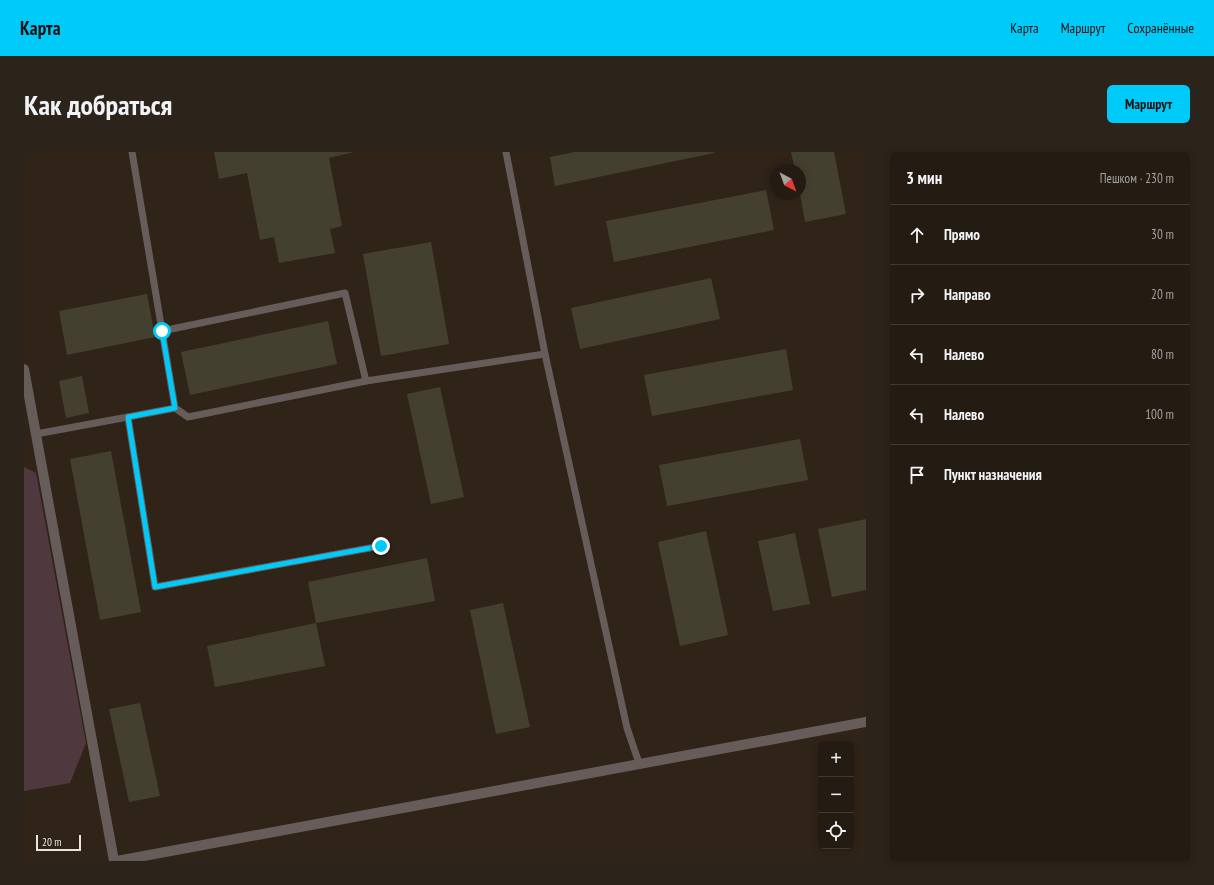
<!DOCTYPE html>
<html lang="ru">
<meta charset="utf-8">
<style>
:root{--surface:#241b12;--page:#2c241b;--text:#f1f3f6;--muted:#a3a19f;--line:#413932;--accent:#00cbf8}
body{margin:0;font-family:"PT Sans Narrow",sans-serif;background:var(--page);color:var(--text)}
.controls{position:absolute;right:12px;bottom:12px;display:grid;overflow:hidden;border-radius:6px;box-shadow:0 2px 10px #0003}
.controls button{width:36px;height:36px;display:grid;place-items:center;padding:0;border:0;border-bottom:1px solid var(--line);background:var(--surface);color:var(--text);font:20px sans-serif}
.compass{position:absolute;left:746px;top:12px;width:36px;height:36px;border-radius:50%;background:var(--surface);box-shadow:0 2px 10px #0003;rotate:139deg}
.scale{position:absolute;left:12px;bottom:10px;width:45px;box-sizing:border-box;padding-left:4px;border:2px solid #ece3dc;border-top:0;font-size:11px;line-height:14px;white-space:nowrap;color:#ece3dc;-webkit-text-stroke:3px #302418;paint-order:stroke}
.stop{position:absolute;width:12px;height:12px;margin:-9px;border:3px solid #00cbf8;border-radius:50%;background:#fff}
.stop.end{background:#00cbf8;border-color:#fff;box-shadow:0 1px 4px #0008}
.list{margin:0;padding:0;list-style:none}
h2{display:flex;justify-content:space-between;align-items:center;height:52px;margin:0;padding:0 16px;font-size:17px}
h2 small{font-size:13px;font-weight:400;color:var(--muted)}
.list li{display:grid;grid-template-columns:26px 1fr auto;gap:12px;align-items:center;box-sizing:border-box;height:60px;padding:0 16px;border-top:1px solid var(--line)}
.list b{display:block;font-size:15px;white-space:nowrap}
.list em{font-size:13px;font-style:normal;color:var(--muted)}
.icon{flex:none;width:22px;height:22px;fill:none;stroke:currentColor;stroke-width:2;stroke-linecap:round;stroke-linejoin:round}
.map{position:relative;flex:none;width:842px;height:709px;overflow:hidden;border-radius:6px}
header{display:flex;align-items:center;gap:24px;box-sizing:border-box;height:56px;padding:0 20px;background:var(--accent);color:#111}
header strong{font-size:19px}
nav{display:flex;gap:22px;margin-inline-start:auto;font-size:14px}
.intro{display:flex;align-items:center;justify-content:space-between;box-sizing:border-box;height:96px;padding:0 24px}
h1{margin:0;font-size:28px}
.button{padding:10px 18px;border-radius:6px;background:var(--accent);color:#111;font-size:14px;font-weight:700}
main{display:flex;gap:24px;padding:0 24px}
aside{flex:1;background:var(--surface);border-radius:6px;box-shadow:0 2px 10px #0003}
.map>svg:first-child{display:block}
.green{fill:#50383f}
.building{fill:#444030}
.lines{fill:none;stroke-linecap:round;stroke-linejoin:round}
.lane{stroke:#665d5b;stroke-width:7}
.street{stroke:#665d5b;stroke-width:10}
.route{stroke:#00cbf8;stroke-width:5}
</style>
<header>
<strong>Карта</strong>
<nav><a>Карта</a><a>Маршрут</a><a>Сохранённые</a></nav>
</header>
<div class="intro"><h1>Как добраться</h1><a class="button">Маршрут</a></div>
<main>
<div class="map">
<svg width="842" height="709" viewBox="0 0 842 709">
<rect width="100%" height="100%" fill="#302418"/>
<!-- green -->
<polygon class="green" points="0,315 12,321 62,591 46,631 0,639"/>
<!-- building -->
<g class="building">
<polygon points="190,0 330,0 305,6 318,74 306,77 311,101 255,111 250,85 236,88 223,21 195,27"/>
<polygon points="551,0 690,0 690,1 531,34 526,5"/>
<polygon points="767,0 810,0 822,62 781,70 776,42 776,18 771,18"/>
<polygon points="742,38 750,78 590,110 582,69"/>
<polygon points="407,90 425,192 357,204 339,102"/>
<polygon points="687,126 696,167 556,197 547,156"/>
<polygon points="123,142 131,185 43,203 35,159"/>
<polygon points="304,169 313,212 166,243 157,200"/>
<polygon points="762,197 769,238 628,264 620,223"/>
<polygon points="58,224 65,261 42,266 35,229"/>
<polygon points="416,235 440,345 407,352 383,242"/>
<polygon points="776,287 784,328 643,354 635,313"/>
<polygon points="87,299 117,460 76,468 46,307"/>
<polygon points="842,367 842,438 808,445 794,377"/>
<polygon points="682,379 704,483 656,494 634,390"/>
<polygon points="771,381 786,452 749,459 734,389"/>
<polygon points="403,406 411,449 292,471 284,430"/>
<polygon points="479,451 506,575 472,582 446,458"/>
<polygon points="292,471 301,514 191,535 183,494"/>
<polygon points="116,551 136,644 105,650 85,557"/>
</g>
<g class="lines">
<!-- lane -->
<g class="lane">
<polyline points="108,0 151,256 104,265 131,435 357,394"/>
<polyline points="482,0 521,202 603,576 615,611"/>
<polyline points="138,179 321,141 342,229 164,265 151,256"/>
<polyline points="342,229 521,202"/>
<polyline points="12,282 104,265"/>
</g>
<!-- street -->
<g class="street">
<polyline points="0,217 90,709"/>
<polyline points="93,709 842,570"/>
</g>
</g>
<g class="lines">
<!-- route -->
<polyline class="route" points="138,179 151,256 104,265 131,435 357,394"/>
</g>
</svg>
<div class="controls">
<button>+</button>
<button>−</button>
<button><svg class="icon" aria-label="locate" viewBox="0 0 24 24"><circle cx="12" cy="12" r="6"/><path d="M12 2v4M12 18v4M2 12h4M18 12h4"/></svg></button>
</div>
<svg class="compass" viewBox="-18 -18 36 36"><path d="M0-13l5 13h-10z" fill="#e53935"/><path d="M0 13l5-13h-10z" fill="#a3a19f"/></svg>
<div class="scale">20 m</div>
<div class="stop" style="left:138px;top:179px"></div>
<div class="stop end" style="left:357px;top:394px"></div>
</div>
<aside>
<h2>3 мин<small>Пешком · 230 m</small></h2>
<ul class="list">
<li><svg class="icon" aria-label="ahead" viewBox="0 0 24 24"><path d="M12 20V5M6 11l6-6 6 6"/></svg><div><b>Прямо</b></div><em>30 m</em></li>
<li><svg class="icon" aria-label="right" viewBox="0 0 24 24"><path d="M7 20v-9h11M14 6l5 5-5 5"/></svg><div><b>Направо</b></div><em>20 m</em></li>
<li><svg class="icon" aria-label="left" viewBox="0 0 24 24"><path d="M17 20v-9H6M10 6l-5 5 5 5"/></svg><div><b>Налево</b></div><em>80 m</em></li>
<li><svg class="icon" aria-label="left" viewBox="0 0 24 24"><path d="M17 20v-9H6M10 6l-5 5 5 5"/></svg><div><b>Налево</b></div><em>100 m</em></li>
<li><svg class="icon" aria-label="arrive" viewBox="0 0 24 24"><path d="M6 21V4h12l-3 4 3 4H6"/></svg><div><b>Пункт назначения</b></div></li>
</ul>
</aside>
</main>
